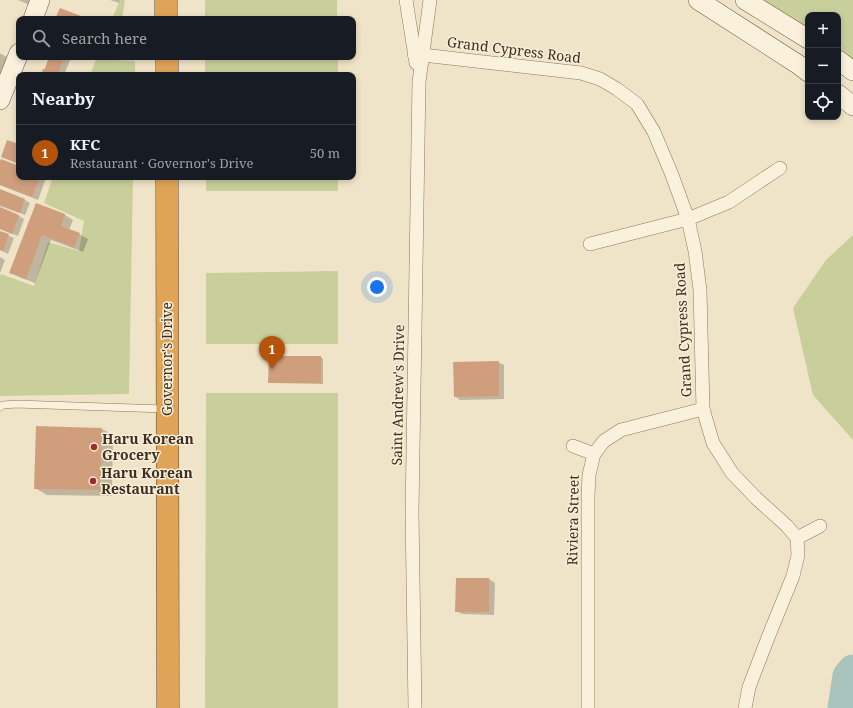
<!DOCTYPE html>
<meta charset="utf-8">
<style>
:root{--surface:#171b24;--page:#242831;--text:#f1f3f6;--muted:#9ea1a6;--line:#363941;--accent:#b45309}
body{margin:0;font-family:"Noto Serif",serif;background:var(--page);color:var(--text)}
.controls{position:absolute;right:12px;top:12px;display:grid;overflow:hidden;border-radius:8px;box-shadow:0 2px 6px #0003}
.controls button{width:36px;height:36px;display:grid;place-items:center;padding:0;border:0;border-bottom:1px solid var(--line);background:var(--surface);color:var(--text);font:20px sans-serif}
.you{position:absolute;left:377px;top:287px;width:14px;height:14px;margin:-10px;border:3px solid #fff;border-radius:50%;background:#1a73e8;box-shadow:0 0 0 6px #1a73e833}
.badge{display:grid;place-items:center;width:26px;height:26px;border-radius:50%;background:var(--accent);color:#fff;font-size:13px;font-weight:700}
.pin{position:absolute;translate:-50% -33px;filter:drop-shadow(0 1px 2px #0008)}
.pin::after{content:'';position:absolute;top:21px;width:14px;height:12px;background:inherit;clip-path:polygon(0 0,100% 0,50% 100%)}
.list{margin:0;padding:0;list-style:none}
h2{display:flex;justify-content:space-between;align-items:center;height:52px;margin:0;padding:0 16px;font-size:17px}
h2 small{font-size:13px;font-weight:400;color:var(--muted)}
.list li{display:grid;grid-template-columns:26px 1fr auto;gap:12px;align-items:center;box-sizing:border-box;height:56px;padding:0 16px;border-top:1px solid var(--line)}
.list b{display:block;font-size:15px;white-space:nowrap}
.list p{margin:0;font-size:13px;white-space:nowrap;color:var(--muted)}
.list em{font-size:13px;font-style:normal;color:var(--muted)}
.icon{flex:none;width:22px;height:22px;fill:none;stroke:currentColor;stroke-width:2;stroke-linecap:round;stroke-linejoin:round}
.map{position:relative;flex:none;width:853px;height:708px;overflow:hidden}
.search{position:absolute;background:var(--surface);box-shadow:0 2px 6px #0003;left:16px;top:16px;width:340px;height:44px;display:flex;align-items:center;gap:10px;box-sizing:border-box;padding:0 14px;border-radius:8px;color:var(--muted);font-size:15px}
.panel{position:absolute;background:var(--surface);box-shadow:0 2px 6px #0003;left:16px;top:72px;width:340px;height:108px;border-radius:8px}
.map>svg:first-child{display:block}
.green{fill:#c9cf9b}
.shadow{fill:#0003}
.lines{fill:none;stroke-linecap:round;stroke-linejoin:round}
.river{stroke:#a9c4bc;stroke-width:31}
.building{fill:#cf9f7d}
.lane-casing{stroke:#8d765c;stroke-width:8}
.street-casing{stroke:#8d765c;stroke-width:14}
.secondary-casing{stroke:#6f573f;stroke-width:20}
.highway-casing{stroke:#5b4430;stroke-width:23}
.lane{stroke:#faf1dc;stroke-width:7}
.street{stroke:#faf1dc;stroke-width:13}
.secondary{stroke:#faf1dc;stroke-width:19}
.highway{stroke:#e0a458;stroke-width:22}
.poi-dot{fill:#9e2a2b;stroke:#f7eed8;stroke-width:1.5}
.labels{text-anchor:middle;stroke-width:3;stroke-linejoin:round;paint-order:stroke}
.street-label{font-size:14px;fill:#3d2e20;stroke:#f7eed8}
.poi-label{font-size:14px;font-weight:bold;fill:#3d2e20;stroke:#f7eed8;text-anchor:start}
</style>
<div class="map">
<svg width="853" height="708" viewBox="0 0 853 708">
<rect width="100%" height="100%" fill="#f0e4c8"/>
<!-- green -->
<g class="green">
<polygon points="120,0 125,0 122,19 112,19"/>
<rect x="205" y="0" width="132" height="19"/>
<polygon points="754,0 853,0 853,61 838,52 838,15 808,15 808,33"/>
<polygon points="97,57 115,57 115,60 135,61 135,75 90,75"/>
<rect x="205" y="57" width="133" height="18"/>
<polygon points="53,177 133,177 129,394 0,396 0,277 1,274 34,286 48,242 79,251 84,221 44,203"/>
<rect x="206" y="177" width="132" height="14"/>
<polygon points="853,235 853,440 813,395 793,308 826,260"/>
<polygon points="338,271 338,344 206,344 206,273"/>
<polygon points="206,393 338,393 338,708 205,708"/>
<polygon points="853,670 853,708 843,708 848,676"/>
</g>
<!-- shadow -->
<g class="shadow">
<polygon points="18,0 34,0 32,6"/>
<polygon points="110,0 120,0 119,3"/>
<polygon points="0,53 12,60 0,78"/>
<polygon points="50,57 66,57 70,60 64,75 42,75"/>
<polygon points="118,57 136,57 136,60 121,59"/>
<polygon points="0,164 19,167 19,177 44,177 46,178 38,200 0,185"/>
<polygon points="0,190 25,200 30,203 25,215 0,206"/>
<polygon points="37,204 65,215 73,220 69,230 79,234 88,239 83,252 51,240 35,283 19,277 11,272"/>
<polygon points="0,208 19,216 24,219 18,236 0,229"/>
<polygon points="0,232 14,238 8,254 0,250"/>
<polygon points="0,257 5,260 0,273"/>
<polygon points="321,357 323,359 323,384 272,383 269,382"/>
<polygon points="498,362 504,365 504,399 460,400 455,396"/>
<polygon points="102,429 113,435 112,496 47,495 35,488"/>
<polygon points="457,579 489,579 495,583 494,615 462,614 456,611"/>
</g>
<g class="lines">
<!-- river -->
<polyline class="river" points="843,708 848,676 853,670"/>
</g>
<!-- building -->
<g class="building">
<polygon points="60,8 89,19 55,19"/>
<polygon points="49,57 64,57 57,75 41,75 43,69 45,69"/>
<polygon points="7,140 19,144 19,164 1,157"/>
<polygon points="1,159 19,166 19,177 40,177 32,197 0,185 0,161"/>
<polygon points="0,189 25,199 20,213 0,205"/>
<polygon points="36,203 65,214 61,226 80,233 74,247 42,235 26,279 9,273"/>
<polygon points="0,207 19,215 12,234 0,229"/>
<polygon points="0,231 9,234 3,251 0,250"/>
<polygon points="269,356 321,356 321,383 268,383"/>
<polygon points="499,361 499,396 454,397 453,362"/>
<polygon points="36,426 102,428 100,490 34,489"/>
<polygon points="456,578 489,578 489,612 455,612"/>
</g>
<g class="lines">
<!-- lane casing -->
<g class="lane-casing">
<polyline id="lane" points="0,407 3,405 16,404 165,409"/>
</g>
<!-- street casing -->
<g class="street-casing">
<g id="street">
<polyline points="406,0 416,63"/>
<polyline points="414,54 581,73 600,79 617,89 637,104 654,132 672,175 688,219 695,251 700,290 703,409 713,443 732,473 756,498 787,526 797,538 798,555 793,576 769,635 749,687 745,708"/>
<polyline points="590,244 688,219 729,202 780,168"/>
<polyline points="573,446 594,454"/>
<polyline points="797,538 820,526"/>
<polyline points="415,708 412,513 419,82 430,0"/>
<polyline points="588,708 588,496 589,475 594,454 604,441 621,430 703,409"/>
</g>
</g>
<!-- secondary casing -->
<g class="secondary-casing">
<g id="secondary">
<polyline points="698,0 799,65 808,72"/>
<polyline points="745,0 808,39"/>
<polyline points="33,19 40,0"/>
<polyline points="838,60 853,71"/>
<polyline points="838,94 853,106"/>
<polyline points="0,100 19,53"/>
</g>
</g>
<!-- highway casing -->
<g class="highway-casing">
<g id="highway">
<polyline points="166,0 166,19"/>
<polyline points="167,57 167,75"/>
<polyline points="167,177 168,708"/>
</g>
</g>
<!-- lane -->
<use href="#lane" class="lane"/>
<!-- street -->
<use href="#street" class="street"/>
<!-- secondary -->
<use href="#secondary" class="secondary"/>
<!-- highway -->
<use href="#highway" class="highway"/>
</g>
<!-- markers -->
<g class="poi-dot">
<circle cx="94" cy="447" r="4"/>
<circle cx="93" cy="481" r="4"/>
</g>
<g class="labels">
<!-- street labels -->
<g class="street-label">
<text transform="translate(514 50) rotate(7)" y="5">Grand Cypress Road</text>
<text transform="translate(683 330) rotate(-93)" y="5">Grand Cypress Road</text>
<text transform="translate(167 359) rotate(-90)" y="5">Governor's Drive</text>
<text transform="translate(398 395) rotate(-89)" y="5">Saint Andrew's Drive</text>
<text transform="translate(573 520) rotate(-89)" y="5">Riviera Street</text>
</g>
<!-- poi labels -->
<g class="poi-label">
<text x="102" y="444">Haru Korean<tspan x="102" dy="16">Grocery</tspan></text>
<text x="101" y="478">Haru Korean<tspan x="101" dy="16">Restaurant</tspan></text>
</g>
</g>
</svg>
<div class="controls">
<button>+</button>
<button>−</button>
<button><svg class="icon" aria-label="locate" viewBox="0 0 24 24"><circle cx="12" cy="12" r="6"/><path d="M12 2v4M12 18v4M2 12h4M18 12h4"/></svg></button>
</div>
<div class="you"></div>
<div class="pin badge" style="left:272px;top:369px">1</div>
<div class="search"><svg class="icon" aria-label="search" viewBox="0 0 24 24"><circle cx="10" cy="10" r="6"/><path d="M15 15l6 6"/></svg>Search here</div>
<section class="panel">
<h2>Nearby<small></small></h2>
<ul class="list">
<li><span class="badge">1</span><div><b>KFC</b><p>Restaurant · Governor's Drive</p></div><em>50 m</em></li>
</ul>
</section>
</div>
